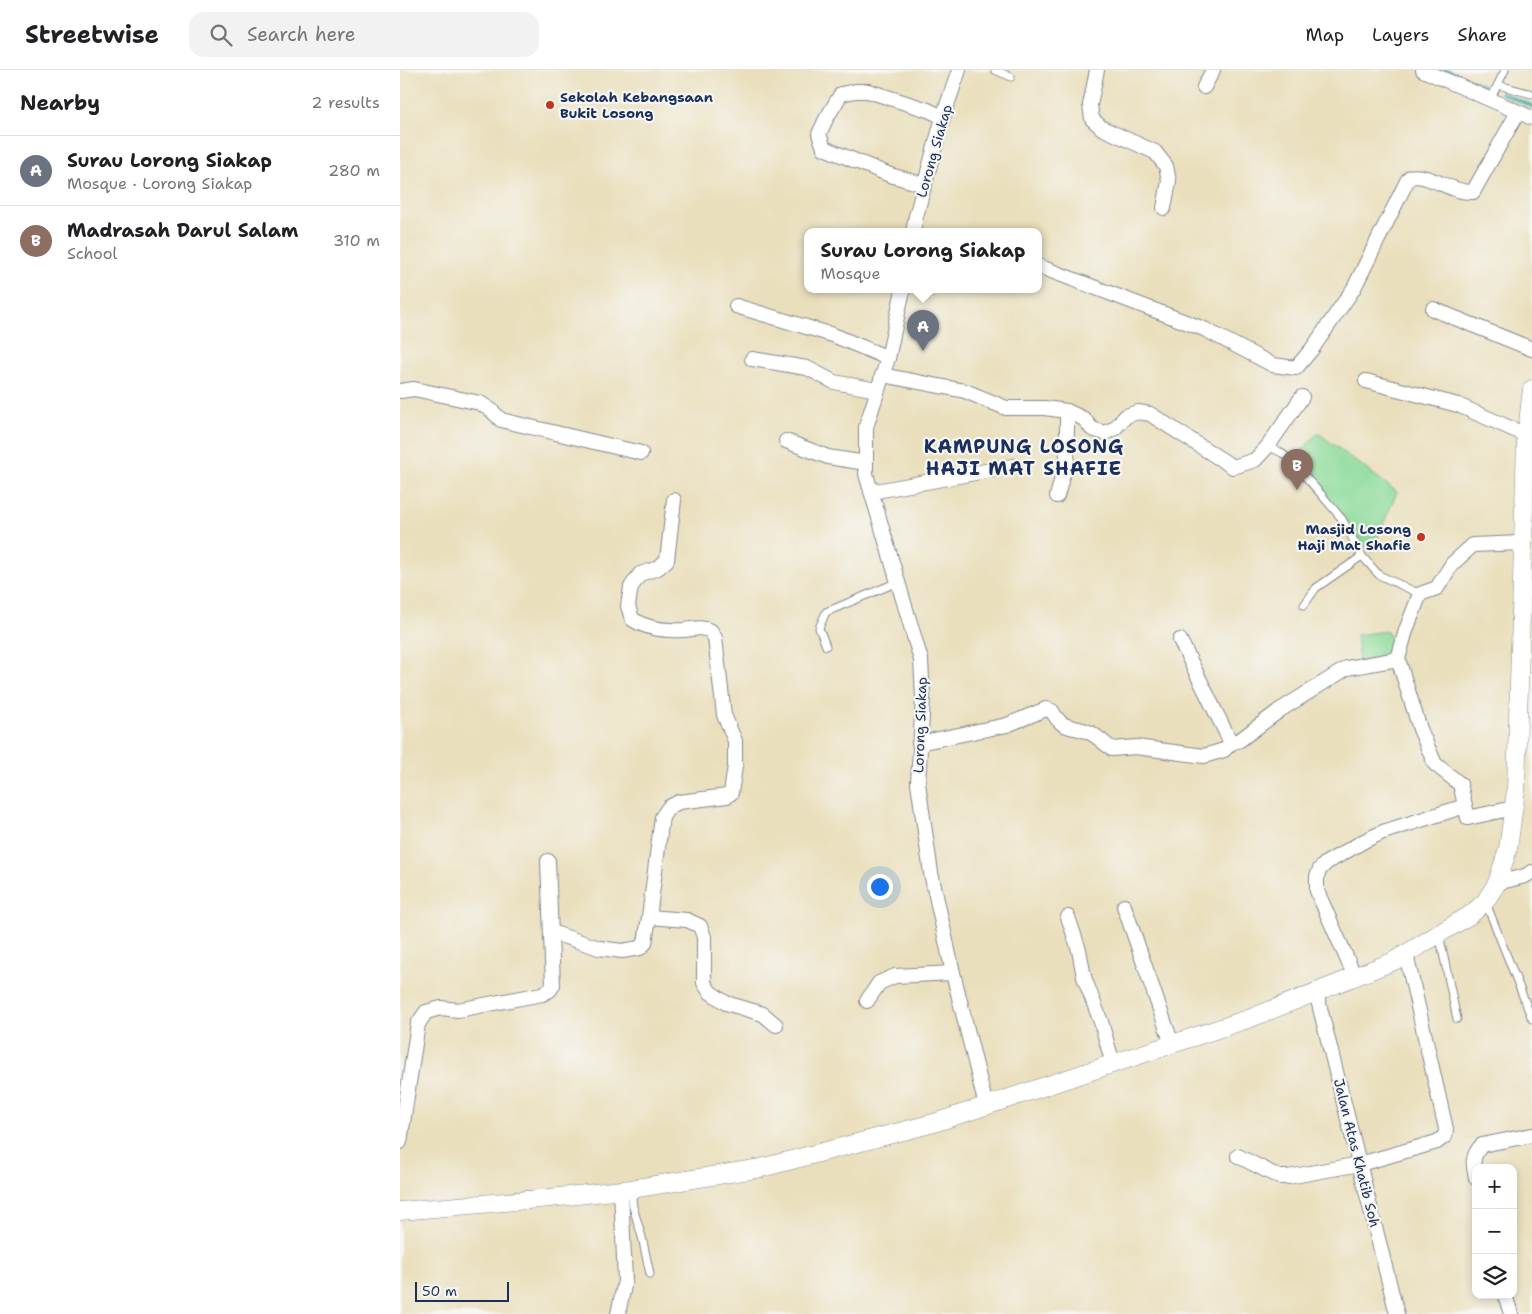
<!DOCTYPE html>
<meta charset="utf-8">
<style>
:root{--surface:#fff;--page:#f2f2f2;--text:#202124;--muted:#757577;--line:#e0e0e0;--accent:#b45309}
body{margin:0;font-family:"Shantell Sans",sans-serif;background:var(--page);color:var(--text)}
.controls{position:absolute;right:15px;bottom:15px;display:grid;overflow:hidden;border-radius:10px;box-shadow:0 2px 8px #0003}
.controls button{width:45px;height:45px;display:grid;place-items:center;padding:0;border:0;border-bottom:1px solid var(--line);background:var(--surface);color:var(--text);font:25px sans-serif}
.scale{position:absolute;left:15px;bottom:12px;width:94px;box-sizing:border-box;padding-left:5px;border:2px solid #1b2f5e;border-top:0;font-size:14px;line-height:18px;white-space:nowrap;color:#1b2f5e;-webkit-text-stroke:4px #f6f6f2;paint-order:stroke}
.you{position:absolute;left:479px;top:816px;width:18px;height:18px;margin:-12px;border:4px solid #fff;border-radius:50%;background:#1a73e8;box-shadow:0 0 0 8px #1a73e833}
.badge{display:grid;place-items:center;width:32px;height:32px;border-radius:50%;background:var(--accent);color:#fff;font-size:16px;font-weight:700}
.pin{position:absolute;translate:-50% -41px;filter:drop-shadow(0 1px 2px #0008)}
.pin::after{content:'';position:absolute;top:26px;width:18px;height:15px;background:inherit;clip-path:polygon(0 0,100% 0,50% 100%)}
.popup{position:absolute;left:404px;top:158px;width:238px;height:65px;box-sizing:border-box;display:grid;place-content:center;border-radius:10px;background:var(--surface);filter:drop-shadow(0 1px 4px #0005);font-size:16px;white-space:nowrap;color:var(--muted)}
.popup b{font-size:19px;color:var(--text)}
.popup::after{content:'';position:absolute;left:50%;top:100%;margin-left:-10px;border:10px solid transparent;border-top-color:var(--surface)}
.list{margin:0;padding:0;list-style:none}
h2{display:flex;justify-content:space-between;align-items:center;height:65px;margin:0;padding:0 20px;font-size:21px}
h2 small{font-size:16px;font-weight:400;color:var(--muted)}
.list li{display:grid;grid-template-columns:32px 1fr auto;gap:15px;align-items:center;box-sizing:border-box;height:70px;padding:0 20px;border-top:1px solid var(--line)}
.list b{display:block;font-size:19px;white-space:nowrap}
.list p{margin:0;font-size:16px;white-space:nowrap;color:var(--muted)}
.list em{font-size:16px;font-style:normal;color:var(--muted)}
.icon{flex:none;width:28px;height:28px;fill:none;stroke:currentColor;stroke-width:2;stroke-linecap:round;stroke-linejoin:round}
.map{position:relative;flex:none;width:1132px;height:1244px;overflow:hidden}
header{display:flex;align-items:center;gap:30px;box-sizing:border-box;height:70px;padding:0 25px;background:var(--surface);border-bottom:1px solid var(--line)}
header strong{font-size:24px}
nav{display:flex;gap:28px;margin-inline-start:auto;font-size:18px}
.search{width:350px;height:45px;background:var(--page);display:flex;align-items:center;gap:12px;box-sizing:border-box;padding:0 18px;border-radius:15px;color:var(--muted);font-size:19px}
main{display:flex}
aside{flex:1;background:var(--surface)}
.map>svg:first-child{display:block}
.green{fill:#8ddb9a;stroke:#54857c}
.lines{fill:none;stroke-linecap:round;stroke-linejoin:round}
.stream{stroke:#38abb2;stroke-width:4}
.service-casing{stroke:#82878d;stroke-width:9}
.minor-casing{stroke:#82878d;stroke-width:16}
.tertiary-casing{stroke:#82878d;stroke-width:19}
.service{stroke:#fff;stroke-width:7}
.minor{stroke:#fff;stroke-width:14}
.tertiary{stroke:#fff;stroke-width:18}
.poi-dot{fill:#c8321e;stroke:#f6f6f2;stroke-width:2}
.labels{text-anchor:middle;stroke-width:4.5;stroke-linejoin:round;paint-order:stroke}
.poi-label{font-size:14px;font-weight:bold;fill:#1b2f5e;stroke:#f6f6f2;text-anchor:start}
.street-label{font-size:14px;fill:#1b2f5e;stroke:#f6f6f2}
.district-label{font-size:19px;font-weight:bold;letter-spacing:1px;fill:#1b2f5e;stroke:#f6f6f2}
</style>
<header>
<strong>Streetwise</strong>
<div class="search"><svg class="icon" aria-label="search" viewBox="0 0 24 24"><circle cx="10" cy="10" r="6"/><path d="M15 15l6 6"/></svg>Search here</div>
<nav><a>Map</a><a>Layers</a><a>Share</a></nav>
</header>
<main>
<aside>
<h2>Nearby<small>2 results</small></h2>
<ul class="list">
<li><span class="badge" style="background:#6b7280">A</span><div><b>Surau Lorong Siakap</b><p>Mosque · Lorong Siakap</p></div><em>280 m</em></li>
<li><span class="badge" style="background:#8d6e63">B</span><div><b>Madrasah Darul Salam</b><p>School</p></div><em>310 m</em></li>
</ul>
</aside>
<div class="map">
<svg width="1132" height="1244" viewBox="0 0 1132 1244">
<rect width="100%" height="100%" fill="#f6f6f2"/>
<filter id="ink" filterUnits="userSpaceOnUse"><feTurbulence type="fractalNoise" baseFrequency=".02" numOctaves="2"/><feDisplacementMap in="SourceGraphic" scale="10" xChannelSelector="R" yChannelSelector="G"/><feConvolveMatrix kernelMatrix="1 2 1 2 8 2 1 2 1" color-interpolation-filters="sRGB"/></filter>
<filter id="wash" filterUnits="userSpaceOnUse"><feTurbulence type="fractalNoise" baseFrequency=".0096" numOctaves="4" result="noise"/><feDisplacementMap in="SourceGraphic" scale="20" xChannelSelector="R" yChannelSelector="G"/><feGaussianBlur stdDeviation="1.12" result="paint"/><feColorMatrix in="noise" values="0 0 0 0 0 0 0 0 0 0 0 0 0 0 0 0 0 1.4 0 .05"/><feComposite in="paint" operator="in"/></filter>
<g filter="url(#wash)">
<rect width="100%" height="100%" fill="#eadfbc"/>
<!-- green -->
<g class="green">
<polygon points="918,363 997,422 971,482 894,389"/>
<polygon points="987,561 997,581 987,587 959,592 956,565"/>
</g>
<g class="lines">
<!-- stream -->
<g class="stream">
<polyline points="1046,0 1084,16"/>
<polyline points="1101,23 1132,36"/>
</g>
</g>
</g>
<g filter="url(#ink)">
<g class="lines">
<!-- service casing -->
<g class="service-casing">
<g id="service">
<polyline points="595,0 611,7"/>
<polyline points="1098,15 1132,24"/>
<polyline points="1090,30 1105,0"/>
<polyline points="868,376 882,383 895,395 920,423 942,449 962,486 979,505 1020,524"/>
<polyline points="904,535 916,518 962,486"/>
<polyline points="426,576 419,558 426,542 498,512"/>
<polyline points="1086,833 1132,949"/>
<polyline points="1039,864 1057,949"/>
<polyline points="231,1119 233,1137 242,1167 250,1204"/>
</g>
</g>
<!-- minor casing -->
<g class="minor-casing">
<g id="minor">
<polyline points="697,0 690,35 692,49 702,58 755,82 766,96 769,111 764,138"/>
<polyline points="1023,0 1132,48"/>
<polyline points="804,17 813,0"/>
<polyline points="525,115 490,105 424,78 419,64 426,49 441,24 456,21 468,21 528,40 543,47"/>
<polyline points="513,162 516,146 543,47 559,0"/>
<path d="M638 196 804 259 873 295 896 298 912 279 954 218 1007 111 1010 107C1028 102 1053 124 1073 122L1118 42"/>
<polyline points="503,220 488,288 466,357 466,404 521,590 523,628 518,713 531,803 553,903 586,1036"/>
<polyline points="336,236 433,265 488,288"/>
<polyline points="1033,239 1132,279"/>
<polyline points="352,289 407,298 434,312 477,320"/>
<polyline points="482,305 565,321 606,338 644,338 667,341 684,349 692,359 705,363 715,358 726,346 738,342 750,344 833,397 855,390 868,376 902,327"/>
<polyline points="966,311 1058,335 1126,365 1132,364"/>
<polyline points="0,321 14,319 80,333 91,340 101,350 241,383"/>
<polyline points="386,371 428,387 466,393"/>
<polyline points="471,422 613,396"/>
<polyline points="657,426 667,389 667,341"/>
<polyline points="780,570 831,673 840,670 880,640 947,598 998,589"/>
<path d="M519 673 607 655 646 639 652 641C663 661 671 655 689 662 697 666 705 674 712 679L736 677 804 686 824 680 831 673"/>
<polyline points="1113,738 1068,748 1060,714 1035,694 1020,659 998,589 1006,560 1020,524 1037,518 1052,494 1073,475 1122,473"/>
<polyline points="1097,813 1125,806 1132,802"/>
<polyline points="724,836 772,974"/>
<polyline points="249,847 287,850 300,856 304,867 304,913 310,922 326,933 363,944 376,955"/>
<polyline points="668,847 679,880 684,907 701,952 713,994"/>
<path d="M151 862 199 878 222 881 240 878 245 873 249 847 262 747 269 737 279 732 327 726 331 723 335 696V671L324 645 315 568 311 561C300 556 295 559 283 560 265 561 247 559 232 549L228 536 231 517 240 504 258 498 267 490 274 430"/>
<polyline points="955,907 917,821 917,806 920,799 926,793 964,771 983,762 1065,736"/>
<polyline points="916,922 997,1244"/>
<polyline points="467,931 479,913 495,906 553,903"/>
<polyline points="0,1072 18,954 26,942 41,938 58,940 142,924 150,920 153,915 148,791"/>
<polyline points="838,1086 879,1107 888,1107 960,1094 1037,1072 1045,1066 1046,1059 1006,884"/>
<path d="M1076 1108C1073 1095 1071 1086 1082 1075L1132 1065"/>
<polyline points="1105,1225 1111,1244"/>
<polyline points="218,1244 225,1211 221,1120"/>
</g>
</g>
<!-- tertiary casing -->
<g class="tertiary-casing">
<polyline id="tertiary" points="0,1141 150,1128 231,1119 361,1098 534,1053 851,948 994,891 1070,845 1085,832 1097,813 1108,779 1116,720 1126,369 1132,319"/>
</g>
<!-- service -->
<use href="#service" class="service"/>
<!-- minor -->
<use href="#minor" class="minor"/>
<!-- tertiary -->
<use href="#tertiary" class="tertiary"/>
</g>
</g>
<!-- markers -->
<g class="poi-dot">
<circle cx="150" cy="35" r="5"/>
<circle cx="1021" cy="467" r="5"/>
</g>
<g class="labels">
<!-- poi labels -->
<g class="poi-label">
<text x="160" y="32">Sekolah Kebangsaan<tspan x="160" dy="16">Bukit Losong</tspan></text>
<text x="1011" y="464" text-anchor="end">Masjid Losong<tspan x="1011" dy="16">Haji Mat Shafie</tspan></text>
</g>
<!-- street labels -->
<g class="street-label">
<text transform="translate(534 81) rotate(-74)" y="5">Lorong Siakap</text>
<text transform="translate(520 655) rotate(-88)" y="5">Lorong Siakap</text>
<text transform="translate(957 1083) rotate(76)" y="5">Jalan Atas Khatib Soh</text>
</g>
<!-- district labels -->
<g class="district-label">
<text x="624" y="383">KAMPUNG LOSONG<tspan x="624" dy="22">HAJI MAT SHAFIE</tspan></text>
</g>
</g>
</svg>
<div class="controls">
<button>+</button>
<button>−</button>
<button><svg class="icon" aria-label="layers" viewBox="0 0 24 24"><path d="M12 4l9 5-9 5-9-5zM3 14l9 5 9-5"/></svg></button>
</div>
<div class="scale">50 m</div>
<div class="you"></div>
<div class="pin badge" style="left:523px;top:281px;background:#6b7280">A</div>
<div class="popup"><b>Surau Lorong Siakap</b>Mosque</div>
<div class="pin badge" style="left:897px;top:420px;background:#8d6e63">B</div>
</div>
</main>
